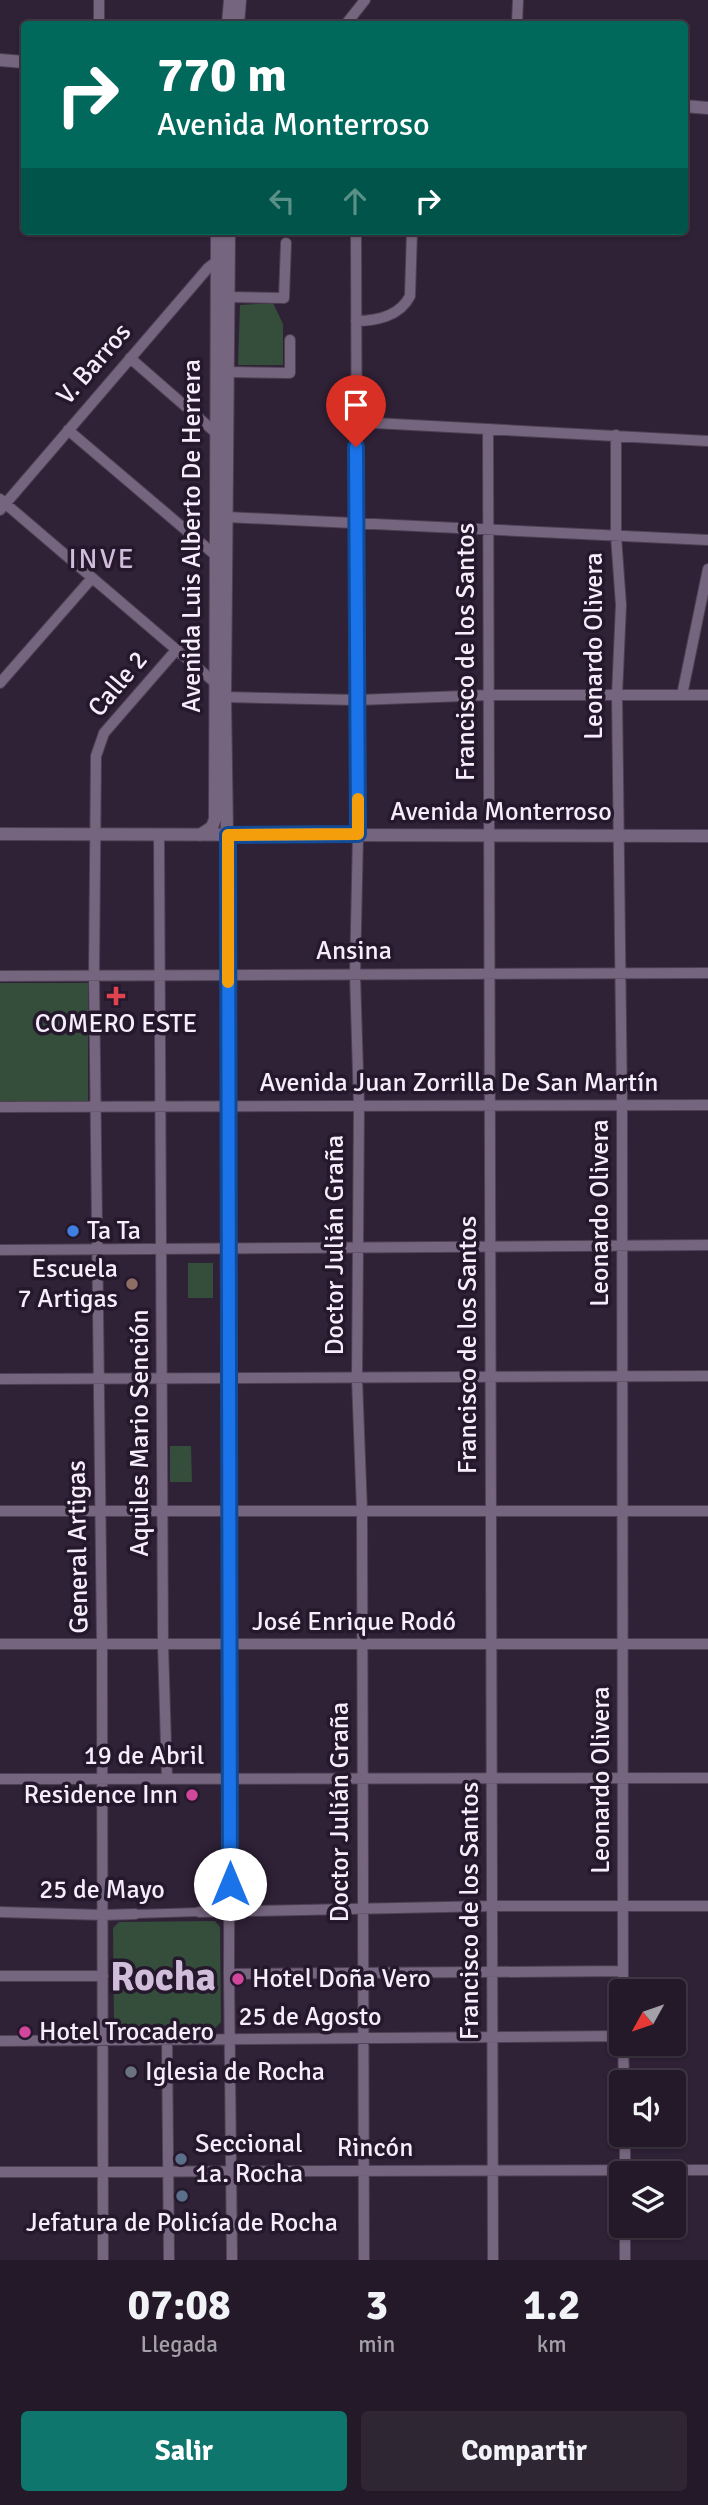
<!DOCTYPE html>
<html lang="es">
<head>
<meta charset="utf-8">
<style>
  body { margin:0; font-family:Signika,sans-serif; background:#2f2634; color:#f1f3f6; height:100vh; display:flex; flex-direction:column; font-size:26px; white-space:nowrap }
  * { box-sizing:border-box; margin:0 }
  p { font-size:23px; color:#a3a0a8 }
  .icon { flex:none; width:38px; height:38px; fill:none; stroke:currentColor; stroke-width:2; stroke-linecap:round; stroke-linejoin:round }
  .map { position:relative; height:2260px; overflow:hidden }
  .panel { display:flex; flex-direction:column; background:#231928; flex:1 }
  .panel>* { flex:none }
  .banner { position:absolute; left:21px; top:21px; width:667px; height:214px; border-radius:7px; box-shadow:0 2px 5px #0004,0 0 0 2px #403845; background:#00695c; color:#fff; overflow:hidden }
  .needle { width:46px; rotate:230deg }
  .fabs { position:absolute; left:609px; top:1979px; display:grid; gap:14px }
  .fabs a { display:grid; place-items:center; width:77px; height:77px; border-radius:7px; background:#231928; box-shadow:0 2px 5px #0004,0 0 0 2px #403845; font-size:35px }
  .pin { position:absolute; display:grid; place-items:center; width:60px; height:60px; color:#fff; margin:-72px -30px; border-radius:50% 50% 50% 0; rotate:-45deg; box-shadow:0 0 7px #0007 }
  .pin .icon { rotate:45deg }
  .me { position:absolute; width:77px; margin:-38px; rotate:0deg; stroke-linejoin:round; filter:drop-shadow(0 0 5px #0008) }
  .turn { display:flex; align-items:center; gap:24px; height:147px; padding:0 21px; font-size:32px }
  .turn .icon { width:91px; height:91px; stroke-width:2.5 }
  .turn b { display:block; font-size:49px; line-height:60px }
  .lanes { display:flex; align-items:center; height:66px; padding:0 21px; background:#0003; justify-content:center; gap:35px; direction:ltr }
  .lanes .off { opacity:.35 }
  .eta { display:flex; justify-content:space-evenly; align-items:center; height:119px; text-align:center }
  .eta b { font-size:42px; font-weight:800; line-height:49px }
  .primary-button { display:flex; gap:14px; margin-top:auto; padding:14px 21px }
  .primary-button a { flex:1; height:80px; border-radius:7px; background:#0f766e; color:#fff; font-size:28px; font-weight:800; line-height:80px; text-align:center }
  .primary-button a+a { background:#2f2634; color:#f1f3f6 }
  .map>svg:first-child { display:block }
  .green { fill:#344e3b }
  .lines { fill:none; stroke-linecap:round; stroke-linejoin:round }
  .pedestrian-casing { stroke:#4d4052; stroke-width:10 }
  .minor-casing { stroke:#4d4052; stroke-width:12 }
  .tertiary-casing { stroke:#4d4052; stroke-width:14 }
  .pedestrian { stroke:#76657e; stroke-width:8 }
  .minor { stroke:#76657e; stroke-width:10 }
  .tertiary { stroke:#76657e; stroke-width:12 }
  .route-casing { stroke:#114b97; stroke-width:18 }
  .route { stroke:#1a73e8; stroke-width:12 }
  .slow { stroke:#f59e0b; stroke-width:12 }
  .health-dot { fill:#e0444e; stroke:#25172c; stroke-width:2.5 }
  .shop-dot { fill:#3f7fe0; stroke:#25172c; stroke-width:2.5 }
  .education-dot { fill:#8d6e63; stroke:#25172c; stroke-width:2.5 }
  .hotel-dot { fill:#d1479c; stroke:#25172c; stroke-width:2.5 }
  .worship-dot { fill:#6b7280; stroke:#25172c; stroke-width:2.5 }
  .service-dot { fill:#5c6f8a; stroke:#25172c; stroke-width:2.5 }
  .labels { text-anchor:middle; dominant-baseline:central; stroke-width:7; stroke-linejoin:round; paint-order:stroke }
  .street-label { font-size:26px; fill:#f6edfb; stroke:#25172c }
  .poi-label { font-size:26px; fill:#f6edfb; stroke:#25172c; text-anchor:start }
  .neighbourhood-label { font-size:28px; letter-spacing:2px; fill:#d0bdd9; stroke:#25172c }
  .town-label { font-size:40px; font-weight:bold; fill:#d0bdd9; stroke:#25172c }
</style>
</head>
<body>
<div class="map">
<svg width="708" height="2260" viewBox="0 0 708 2260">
  <rect width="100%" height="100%" fill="#2f2136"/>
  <path class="green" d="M273 303 283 324V365H238L240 305Z
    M0 983H88V1101L0 1103Z
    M188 1263H213V1298H188Z
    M170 1446H191L192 1482H170Z
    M215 1921 220 1927 221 2022 215 2028 116 2027 114 2024 113 1928 119 1922Z"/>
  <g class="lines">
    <defs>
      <path id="pedestrian" d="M135 1914 199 1912"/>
      <path id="minor" d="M99 24V0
        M346 24 365 0
        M517 24 518 0
        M356 231 358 834 355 974 359 1106 357 1379 362 1511 364 2260
        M229 297 284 298 286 243
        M356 321C376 321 400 316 410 296L412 231
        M130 358 216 433 220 434
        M228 372 290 373V340
        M356 422 708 441
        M488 429 493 2260
        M68 430 214 554
        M616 435V536L621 605 617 695 622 1106 623 1992
        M0 499 213 681 225 697 358 700 489 695H708
        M0 510 208 268 217 261H223
        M227 517 708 540
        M0 683 92 578
        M682 695 708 569
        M159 835 163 1644 167 1779
        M227 835 230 1512 229 1974 232 2260
        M0 976 708 973
        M0 1107 708 1105
        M0 1250 708 1245
        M0 1379 708 1376
        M0 1511H708
        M0 1644H708
        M0 1779 708 1778
        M0 1912 103 1915 135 1914
        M199 1912 493 1906H708
        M229 1974 623 1971
        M0 1976H103
        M167 2040 169 2260
        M0 2041 621 2036
        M623 2044 624 2082
        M625 2135V2174
        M0 2172 708 2170
        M103 2260 102 1644 94 975 96 756 104 733 177 649
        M625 2260V2226"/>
      <path id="tertiary" d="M228 24 230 0
        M238 24 240 0
        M0 60 24 62
        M684 106 708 108
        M0 834 708 836
        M200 835 212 827 215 819 217 231
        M227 835 225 697 229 231"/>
    </defs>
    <use href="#pedestrian" class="pedestrian-casing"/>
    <use href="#minor" class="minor-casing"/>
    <use href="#tertiary" class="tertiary-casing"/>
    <use href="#pedestrian" class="pedestrian"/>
    <use href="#minor" class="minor"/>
    <use href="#tertiary" class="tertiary"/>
  </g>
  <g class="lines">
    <defs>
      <path id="route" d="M230 1884 228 835 358 834 356 447"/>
    </defs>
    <use href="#route" class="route-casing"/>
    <use href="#route" class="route"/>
    <path class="slow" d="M228 982V835L358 834V799"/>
  </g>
  <path class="health-dot" d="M112.5 985.5h7v7h7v7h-7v7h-7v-7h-7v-7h7z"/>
  <circle class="shop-dot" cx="73" cy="1231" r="7"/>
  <circle class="education-dot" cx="132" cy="1284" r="7"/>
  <g class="hotel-dot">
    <circle cx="192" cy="1795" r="7"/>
    <circle cx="238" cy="1979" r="7"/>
    <circle cx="25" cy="2032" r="7"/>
  </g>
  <circle class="worship-dot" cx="131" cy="2072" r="7"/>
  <g class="service-dot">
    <circle cx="181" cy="2159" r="7"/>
    <circle cx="182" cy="2196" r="7"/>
  </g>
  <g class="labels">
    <g class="street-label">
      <text transform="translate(94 364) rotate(-49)">V. Barros</text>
      <text transform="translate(192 536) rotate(-90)">Avenida Luis Alberto De Herrera</text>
      <text transform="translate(594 646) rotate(-90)">Leonardo Olivera</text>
      <text transform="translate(466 652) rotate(-90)">Francisco de los Santos</text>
      <text transform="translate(118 684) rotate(-50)">Calle 2</text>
      <text x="501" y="812">Avenida Monterroso</text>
      <text x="354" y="951">Ansina</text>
      <text x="459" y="1083">Avenida Juan Zorrilla De San Martín</text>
      <text transform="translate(600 1213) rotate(-90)">Leonardo Olivera</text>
      <text transform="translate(335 1245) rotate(-90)">Doctor Julián Graña</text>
      <text transform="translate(468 1345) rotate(-90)">Francisco de los Santos</text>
      <text transform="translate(140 1433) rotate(-90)">Aquiles Mario Sención</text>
      <text transform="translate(78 1547) rotate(-91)">General Artigas</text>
      <text x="354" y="1622">José Enrique Rodó</text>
      <text x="144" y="1756">19 de Abril</text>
      <text transform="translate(601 1780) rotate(-90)">Leonardo Olivera</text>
      <text transform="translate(340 1812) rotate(-90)">Doctor Julián Graña</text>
      <text x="102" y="1890">25 de Mayo</text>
      <text transform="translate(470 1911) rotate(-90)">Francisco de los Santos</text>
      <text x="310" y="2017">25 de Agosto</text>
      <text x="375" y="2148">Rincón</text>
    </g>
    <g class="poi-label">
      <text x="116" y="1024" text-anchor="middle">COMERO ESTE</text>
      <text x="87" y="1231">Ta Ta</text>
      <text x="118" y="1269" text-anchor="end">Escuela<tspan x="118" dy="30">7 Artigas</tspan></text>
      <text x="178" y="1795" text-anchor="end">Residence Inn</text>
      <text x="252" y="1979">Hotel Doña Vero</text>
      <text x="39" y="2032">Hotel Trocadero</text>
      <text x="145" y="2072">Iglesia de Rocha</text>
      <text x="195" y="2144">Seccional<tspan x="195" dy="30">1a. Rocha</tspan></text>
      <text x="182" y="2223" text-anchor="middle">Jefatura de Policía de Rocha</text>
    </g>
    <g class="neighbourhood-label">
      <text x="102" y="559">INVE</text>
    </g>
    <g class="town-label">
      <text x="163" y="1977">Rocha</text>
    </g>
  </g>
</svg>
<div class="fabs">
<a><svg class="needle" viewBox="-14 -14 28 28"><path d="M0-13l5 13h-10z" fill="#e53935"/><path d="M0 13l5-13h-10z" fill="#a3a0a8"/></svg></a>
<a><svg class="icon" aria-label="sound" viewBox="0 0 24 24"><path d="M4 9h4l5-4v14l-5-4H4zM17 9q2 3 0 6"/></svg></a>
<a><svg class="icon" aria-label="layers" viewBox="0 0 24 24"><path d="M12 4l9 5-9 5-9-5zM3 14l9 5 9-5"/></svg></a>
</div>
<div class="pin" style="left:356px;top:447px;background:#d93025"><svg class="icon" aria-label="arrive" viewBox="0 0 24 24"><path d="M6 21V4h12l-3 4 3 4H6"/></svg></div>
<svg class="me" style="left:230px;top:1884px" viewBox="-20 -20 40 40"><circle r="19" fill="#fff"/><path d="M0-13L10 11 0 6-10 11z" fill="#1a73e8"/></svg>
<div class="banner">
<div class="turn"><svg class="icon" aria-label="right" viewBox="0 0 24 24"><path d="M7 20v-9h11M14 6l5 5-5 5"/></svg><div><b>770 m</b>Avenida Monterroso</div></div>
<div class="lanes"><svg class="icon off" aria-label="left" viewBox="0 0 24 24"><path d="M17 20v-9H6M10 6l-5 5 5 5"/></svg><svg class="icon off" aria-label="ahead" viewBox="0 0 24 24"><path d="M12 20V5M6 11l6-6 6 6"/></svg><svg class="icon" aria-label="right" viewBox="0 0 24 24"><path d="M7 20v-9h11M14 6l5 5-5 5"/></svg></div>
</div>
</div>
<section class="panel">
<div class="eta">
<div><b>07:08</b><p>Llegada</p></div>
<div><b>3</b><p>min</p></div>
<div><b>1.2</b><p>km</p></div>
</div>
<div class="primary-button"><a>Salir</a><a>Compartir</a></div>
</section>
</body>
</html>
